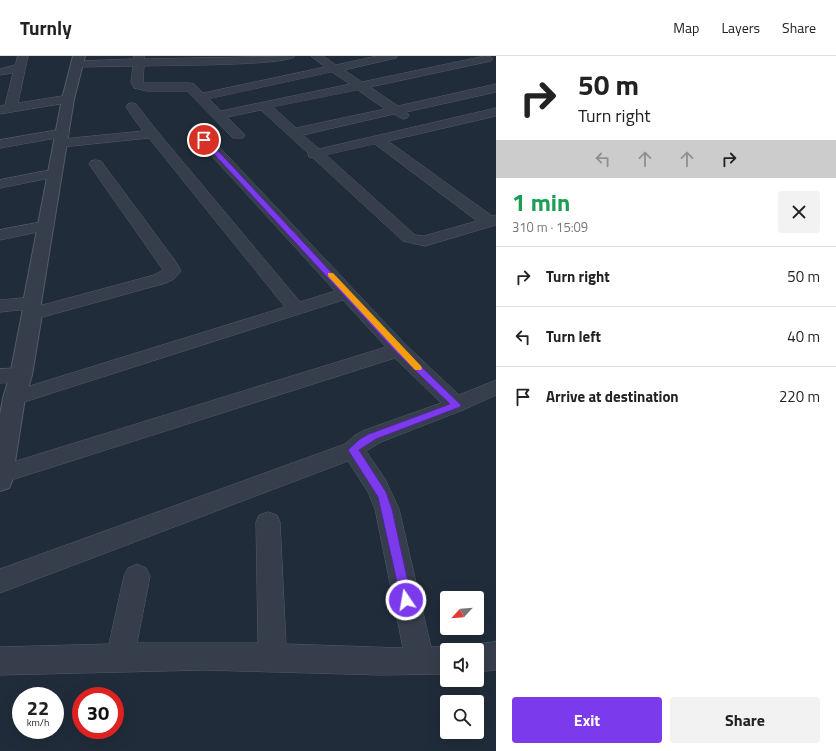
<!DOCTYPE html>
<html lang="en">
<head>
<meta charset="utf-8">
<style>
  body { margin:0; font-family:"Titillium Web",sans-serif; background:#f2f2f2; color:#222; height:100vh; display:flex; flex-direction:column; font-size:15px; white-space:nowrap }
  * { box-sizing:border-box; margin:0 }
  p { font-size:13px; color:#767676 }
  .icon { flex:none; width:22px; height:22px; fill:none; stroke:currentColor; stroke-width:2; stroke-linecap:round; stroke-linejoin:round }
  .map { position:relative; flex:1; overflow:hidden }
  .sheet { display:flex; flex-direction:column; background:#fff; width:340px }
  .sheet>* { flex:none }
  .banner { background:#fff; color:#222; overflow:hidden }
  .needle { width:26px; rotate:244deg }
  .tools { position:absolute; left:440px; top:535px; display:grid; gap:8px }
  .tools a { display:grid; place-items:center; width:44px; height:44px; border-radius:4px; background:#fff; box-shadow:0 4px 16px #0002; font-size:20px }
  .speed { position:absolute; left:12px; top:631px; display:flex; gap:8px; font-size:20px; font-weight:700; text-align:center }
  .speed>* { display:grid; place-content:center; width:52px; height:52px; border-radius:50%; background:#fff; box-shadow:0 4px 16px #0002; line-height:1 }
  .speed small { font-size:10px; font-weight:400 }
  .speed .limit { border:6px solid #d22; background:#fff; color:#111 }
  .pin { position:absolute; display:grid; place-items:center; width:34px; height:34px; color:#fff; margin:-17px; border:2px solid #fff; border-radius:50%; box-shadow:0 1px 4px #0007 }
  .me { position:absolute; width:44px; margin:-22px; rotate:348deg; stroke-linejoin:round; filter:drop-shadow(0 0 3px #0008) }
  .turn { display:flex; align-items:center; gap:14px; height:84px; padding:0 16px; font-size:18px }
  .turn .icon { width:52px; height:52px; stroke-width:2.5 }
  .turn b { display:block; font-size:28px; line-height:34px }
  .lanes { display:flex; align-items:center; height:38px; padding:0 16px; background:#0003; justify-content:center; gap:20px; direction:ltr }
  .lanes .off { opacity:.35 }
  .round { display:grid; place-items:center; flex:none; width:42px; height:42px; border-radius:4px; background:#f2f2f2 }
  .headline { display:flex; align-items:center; justify-content:space-between; height:68px; padding:0 16px }
  h1 { font-size:24px; font-weight:700; line-height:30px; color:#1e9e55 }
  .action { display:flex; gap:8px; margin-top:auto; padding:8px 16px }
  .action a { flex:1; height:46px; border-radius:4px; background:#7c3aed; color:#fff; font-size:16px; font-weight:700; line-height:46px; text-align:center }
  .action a+a { background:#f2f2f2; color:#222 }
  ul { padding:0; list-style:none }
  li { display:flex; align-items:center; gap:12px; height:60px; padding:0 16px; border-top:1px solid #e0e0e0 }
  li div { flex:1 }
  li b { display:block; font-size:15px }
  li em { font-style:normal }
  header { display:flex; align-items:center; gap:24px; box-sizing:border-box; height:56px; padding:0 20px; background:#fff; border-bottom:1px solid #e0e0e0 }
  header strong { font-size:19px }
  nav { display:flex; gap:22px; margin-inline-start:auto; font-size:14px }
  main { display:flex; flex:1; min-height:0 }
  .map>svg:first-child { display:block }
  .lines { fill:none; stroke-linecap:round; stroke-linejoin:round }
  .minor-casing { stroke:#535c68; stroke-width:1 }
  .tertiary-casing { stroke:#535c68; stroke-width:2 }
  .minor { fill:#353e4a; fill-rule:evenodd }
  .tertiary { fill:#353e4a; fill-rule:evenodd }
  .route { fill:#7c3aed; stroke:#51269a }
  .slow { fill:#f59e0b }
</style>
</head>
<body>
<header>
<strong>Turnly</strong>
<nav><a>Map</a><a>Layers</a><a>Share</a></nav>
</header>
<main>
<div class="map">
<svg width="496" height="695" viewBox="0 0 496 695">
  <rect width="100%" height="100%" fill="#212c3a"/>
  <g class="lines">
    <defs>
      <path id="minor" d="M18 0H28L18 47 68 39 72 40 74 43 72 46 0 58V50L5 49 13 17 0 19V13L15 9Z
        M134 0H144V3L295 0C288 10 164 9 144 10L143 27H190L194 28 203 37 325 11 311 0H323L336 9 377 0H397L396 2 344 14 362 26 485 0 491 1 493 3 491 5 370 31 398 50 496 28V36L406 56 409 59 407 62 403 63 394 58 303 79 319 93 496 52V60L388 85 492 160 496 159V169L425 190 403 185 313 102 309 101 308 97 261 54 227 61 245 79 243 82H233L187 35H147L134 32 131 27 133 10 78 11 72 8 78 5 133 3ZM332 16 350 28 221 55 209 43ZM358 34 385 53 296 72 273 51ZM375 88 477 165 424 180 415 179 326 99Z
        M132 47 136 48 157 75 300 246 335 235 200 87 198 84 200 81H210L406 289 459 339 496 324V339L463 354 381 386 366 395 385 423 399 453 431 591 447 590 456 594H447V618L381 619 204 614 0 619V591L109 588 124 520 128 512 137 508 146 512 150 520 137 587H258L256 466 259 459 268 456 277 459 280 466 286 588 403 592 375 453 368 436 348 405 0 537V513L345 388 355 379 365 374 441 347 395 302 2 427 0 426V410L386 291 343 244 21 347 14 349 7 347 4 342 7 337 285 251 149 82 62 91 57 90 55 87 57 84 62 83 143 75 126 51 128 48Z
        M63 73 68 74 70 77 68 80 0 92V84Z
        M96 104 101 105 176 206 181 215 174 223 166 227 32 264 25 262 23 258 25 254 29 253 0 256V244L32 241 38 243 41 247 39 250 154 219 163 214 89 108 91 105Z
        M55 113 60 114 62 117 60 120 0 132V124Z
        M46 165 52 167 54 170 52 173 0 184V174Z
        M21 312 28 314 31 319 28 324 21 326 0 327V313Z
        M496 586V614L477 616V594H466L467 592 477 588Z"/>
      <path id="tertiary" d="M73 0H85L74 43 41 247 42 258 32 319 25 342 12 425 9 432 0 435V359L3 342 10 319 22 258 23 247 62 43Z"/>
    </defs>
    <use href="#minor" class="minor-casing"/>
    <use href="#tertiary" class="tertiary-casing"/>
    <use href="#minor" class="minor"/>
    <use href="#tertiary" class="tertiary"/>
  </g>
  <path class="route" d="M202 83H207L402 292 461 349 460 351 376 383 359 394 386 436 392 453 412 544 411 547 406 549 402 547 401 544 378 441 348 394 360 383 369 378 450 348 396 296 202 85Z"/>
  <path class="slow" d="M328 217H333L421 310 422 312 421 314H415L328 220Z"/>
</svg>
<div class="tools">
<a><svg class="needle" viewBox="-14 -14 28 28"><path d="M0-13l5 13h-10z" fill="#e53935"/><path d="M0 13l5-13h-10z" fill="#767676"/></svg></a>
<a><svg class="icon" aria-label="sound" viewBox="0 0 24 24"><path d="M4 9h4l5-4v14l-5-4H4zM17 9q2 3 0 6"/></svg></a>
<a><svg class="icon" aria-label="search" viewBox="0 0 24 24"><circle cx="10" cy="10" r="6"/><path d="M15 15l6 6"/></svg></a>
</div>
<div class="speed"><div>22<small>km/h</small></div><div class="limit">30</div></div>
<div class="pin" style="left:204px;top:84px;background:#d93025"><svg class="icon" aria-label="arrive" viewBox="0 0 24 24"><path d="M6 21V4h12l-3 4 3 4H6"/></svg></div>
<svg class="me" style="left:406px;top:544px" viewBox="-20 -20 40 40"><circle r="17" fill="#7c3aed" stroke="#fff" stroke-width="3"/><path d="M0-11L8 9 0 5-8 9z" fill="#fff"/></svg>
</div>
<section class="sheet">
<div class="banner">
<div class="turn"><svg class="icon" aria-label="right" viewBox="0 0 24 24"><path d="M7 20v-9h11M14 6l5 5-5 5"/></svg><div><b>50 m</b>Turn right</div></div>
<div class="lanes"><svg class="icon off" aria-label="left" viewBox="0 0 24 24"><path d="M17 20v-9H6M10 6l-5 5 5 5"/></svg><svg class="icon off" aria-label="ahead" viewBox="0 0 24 24"><path d="M12 20V5M6 11l6-6 6 6"/></svg><svg class="icon off" aria-label="ahead" viewBox="0 0 24 24"><path d="M12 20V5M6 11l6-6 6 6"/></svg><svg class="icon" aria-label="right" viewBox="0 0 24 24"><path d="M7 20v-9h11M14 6l5 5-5 5"/></svg></div>
</div>
<div class="headline"><div><h1>1 min</h1><p>310 m · 15:09</p></div><a class="round"><svg class="icon" aria-label="close" viewBox="0 0 24 24"><path d="M6 6l12 12M18 6L6 18"/></svg></a></div>
<ul>
<li><svg class="icon" aria-label="right" viewBox="0 0 24 24"><path d="M7 20v-9h11M14 6l5 5-5 5"/></svg><div><b>Turn right</b></div><em>50 m</em></li>
<li><svg class="icon" aria-label="left" viewBox="0 0 24 24"><path d="M17 20v-9H6M10 6l-5 5 5 5"/></svg><div><b>Turn left</b></div><em>40 m</em></li>
<li><svg class="icon" aria-label="arrive" viewBox="0 0 24 24"><path d="M6 21V4h12l-3 4 3 4H6"/></svg><div><b>Arrive at destination</b></div><em>220 m</em></li>
</ul>
<div class="action"><a>Exit</a><a>Share</a></div>
</section>
</main>
</body>
</html>
